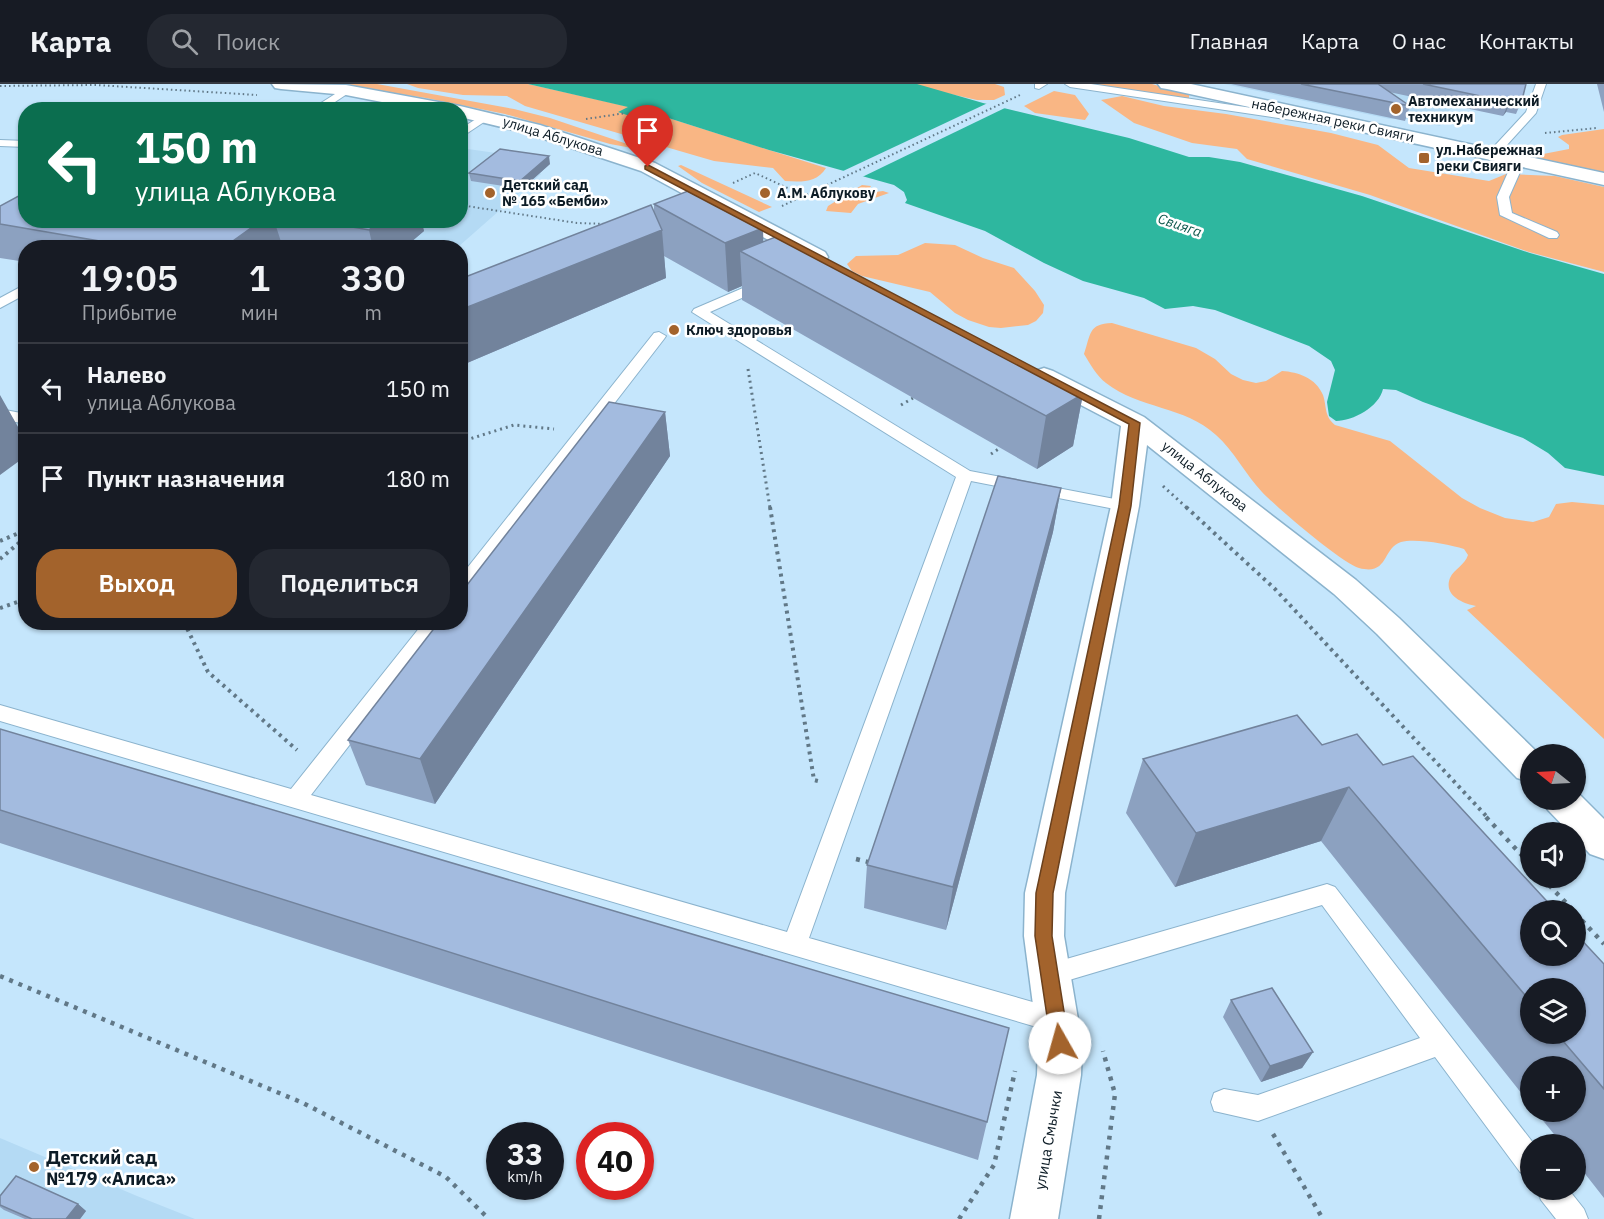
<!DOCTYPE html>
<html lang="ru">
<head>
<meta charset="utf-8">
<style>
  body { margin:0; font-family:"IBM Plex Sans",sans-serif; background:#242831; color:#f1f3f6; height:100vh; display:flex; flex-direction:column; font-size:22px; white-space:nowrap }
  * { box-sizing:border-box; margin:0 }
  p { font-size:20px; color:#9ea1a6 }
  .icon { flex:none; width:33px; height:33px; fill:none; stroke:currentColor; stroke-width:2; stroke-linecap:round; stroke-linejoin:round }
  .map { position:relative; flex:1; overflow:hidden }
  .drawer { position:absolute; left:18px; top:156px; width:450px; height:390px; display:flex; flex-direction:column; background:#171b24; border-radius:24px; box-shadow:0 2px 4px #0004 }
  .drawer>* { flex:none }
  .top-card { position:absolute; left:18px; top:18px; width:450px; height:126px; border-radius:24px; box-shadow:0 2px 4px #0004; background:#0b6e4f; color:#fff; overflow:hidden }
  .needle { width:39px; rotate:288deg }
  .tools { position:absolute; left:1520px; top:660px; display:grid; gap:12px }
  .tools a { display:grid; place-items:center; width:66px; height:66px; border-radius:50%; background:#171b24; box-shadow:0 2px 4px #0004; font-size:30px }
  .speed { position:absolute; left:486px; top:1038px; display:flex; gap:12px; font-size:30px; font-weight:700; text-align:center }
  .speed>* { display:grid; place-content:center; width:78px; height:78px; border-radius:50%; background:#171b24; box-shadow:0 2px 4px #0004; line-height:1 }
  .speed small { font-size:15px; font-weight:400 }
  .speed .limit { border:9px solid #d22; background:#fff; color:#111 }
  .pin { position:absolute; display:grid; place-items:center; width:51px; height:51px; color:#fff; margin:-62px -26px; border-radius:50% 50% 50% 0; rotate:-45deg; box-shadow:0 0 6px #0007 }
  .pin .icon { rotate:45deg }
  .me { position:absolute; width:66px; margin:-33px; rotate:353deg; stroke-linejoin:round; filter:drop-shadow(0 0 4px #0008) }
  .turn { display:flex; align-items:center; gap:21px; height:126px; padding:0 18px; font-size:27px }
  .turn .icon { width:78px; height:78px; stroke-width:2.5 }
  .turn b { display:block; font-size:42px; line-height:51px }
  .eta { display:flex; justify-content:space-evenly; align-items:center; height:102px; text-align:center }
  .eta b { font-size:36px; font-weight:600; line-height:42px }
  .button { display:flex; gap:12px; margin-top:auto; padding:12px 18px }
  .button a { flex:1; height:69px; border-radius:24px; background:#a3632c; color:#fff; font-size:24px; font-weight:600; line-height:69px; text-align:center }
  .button a+a { background:#242831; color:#f1f3f6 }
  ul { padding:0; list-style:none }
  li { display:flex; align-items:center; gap:18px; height:90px; padding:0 18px; border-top:2px solid #363941 }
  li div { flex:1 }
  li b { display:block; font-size:22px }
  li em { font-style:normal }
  header { display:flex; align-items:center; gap:36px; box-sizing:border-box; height:84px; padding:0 30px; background:#171b24; border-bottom:2px solid #363941 }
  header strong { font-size:28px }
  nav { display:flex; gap:33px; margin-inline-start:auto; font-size:21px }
  .search { width:420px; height:54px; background:#242831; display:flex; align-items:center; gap:15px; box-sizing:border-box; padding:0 21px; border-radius:24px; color:#9ea1a6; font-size:22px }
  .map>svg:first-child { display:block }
  .built { fill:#b4daf4 }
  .green { fill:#f9b684 }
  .water { fill:#2eb79f }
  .pier { fill:#c5e6fc }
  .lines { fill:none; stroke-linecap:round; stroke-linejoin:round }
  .service-casing { stroke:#8bb3cd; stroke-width:2 }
  .minor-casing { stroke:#8bb3cd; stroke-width:3 }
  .tertiary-casing { stroke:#8bb3cd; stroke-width:3 }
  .path-far3 { stroke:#617887; stroke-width:2; stroke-dasharray:1.5 3; stroke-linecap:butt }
  .path-far2 { stroke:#617887; stroke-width:3; stroke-dasharray:2 4; stroke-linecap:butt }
  .path-far1 { stroke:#617887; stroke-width:4; stroke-dasharray:3 4.5; stroke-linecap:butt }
  .path { stroke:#617887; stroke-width:4.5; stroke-dasharray:4 6; stroke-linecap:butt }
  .service { fill:#fff; fill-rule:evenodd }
  .minor { fill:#fff; fill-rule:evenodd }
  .tertiary { fill:#fff; fill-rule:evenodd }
  .wall { fill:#8ca1c0; fill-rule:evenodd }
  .shaded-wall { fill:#72839c }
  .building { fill:#a3bbdf; stroke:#72839c; stroke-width:1.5 }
  .route { fill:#a3632c; stroke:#6a401d; stroke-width:1.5 }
  .poi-dot { fill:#a3632c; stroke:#fff; stroke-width:2 }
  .labels { text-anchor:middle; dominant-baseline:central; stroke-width:5; stroke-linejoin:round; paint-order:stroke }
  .far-poi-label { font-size:14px; font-weight:bold; fill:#0d1c26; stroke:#fff; text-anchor:start }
  .far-street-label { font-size:14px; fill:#0d1c26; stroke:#fff }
  .far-water-label { font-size:14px; font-style:italic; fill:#0e584c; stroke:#fff }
  .street-label { font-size:15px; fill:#0d1c26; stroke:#fff }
  .near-poi-label { font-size:18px; font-weight:bold; fill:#0d1c26; stroke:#fff; text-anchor:start }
</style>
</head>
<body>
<header>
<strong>Карта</strong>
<div class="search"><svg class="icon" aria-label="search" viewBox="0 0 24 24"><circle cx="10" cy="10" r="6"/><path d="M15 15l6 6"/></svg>Поиск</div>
<nav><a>Главная</a><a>Карта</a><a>О нас</a><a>Контакты</a></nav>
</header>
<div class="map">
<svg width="1604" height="1135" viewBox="0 0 1604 1135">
  <rect width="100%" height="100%" fill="#c5e6fc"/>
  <path class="built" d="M1224 0H1420L1457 14 1440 42 1402 34 1390 35Z
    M461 64 518 72 541 90 458 163H247L175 136H460Z
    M0 1054 137 1112 195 1135H0Z"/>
  <path class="green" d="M334 0H377L514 25 550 34 648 67 610 60 505 30 426 14Z
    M407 0H528L630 23 619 28 647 34 659 31 826 84C817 99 801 98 785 97L773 84 714 77 525 22 507 12 463 11 418 4Z
    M906 0H995L1004 3 1005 11 994 16H977Z
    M1077 0H1152L1189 11V14H1172Z
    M1054 7 1075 11 1089 30 1085 36 1035 29 1024 22Z
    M1122 12 1164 22 1226 30 1331 49 1378 61 1409 84 1489 97 1506 90 1555 92 1604 103V188L1529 168 1370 111 1247 75 1237 65 1192 59 1134 39 1101 16Z
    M1604 45V96L1543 79 1536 74 1538 71 1569 65V61L1558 53 1562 51Z
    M681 81 772 123 759 128 702 99 678 82Z
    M862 101 871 102 867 109 883 107 889 109 858 120 851 129 826 127 828 122Z
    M925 159 955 161 983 174 1014 184 1035 207 1044 221 1043 229 1036 237 1028 241 1001 244 989 243 968 236 955 229 930 208 862 192 852 187 847 180 856 172 898 171Z
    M1112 239 1196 264 1215 275 1231 290 1243 296 1256 299 1266 297 1282 287C1298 288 1316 294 1323 311 1327 323 1324 332 1335 341L1390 357 1462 414 1480 424 1505 434 1533 438 1549 433 1556 420 1572 418 1604 421V655L1467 526 1476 522C1464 520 1443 512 1450 494 1454 485 1465 481 1468 471L1464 465C1449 460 1415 454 1401 458 1382 464 1389 492 1359 484 1342 479 1276 423 1262 408 1246 391 1234 367 1216 351 1185 322 1139 325 1106 299 1097 292 1090 280 1084 270 1091 250 1088 240 1112 239Z"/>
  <path class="water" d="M528 0H917L983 19 1129 54 1189 73H1209L1240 78 1362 112 1530 169 1604 190V392L1565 384 1548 369 1523 354 1423 318 1396 306 1383 305C1379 323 1353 337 1336 337L1329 332 1327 318 1335 286 1331 277 1309 262 1215 226 1193 222 1165 225 1144 214 1083 197 1044 179 985 147 905 119 907 116 904 108 894 101 769 66 659 31C644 35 633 34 618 28L628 23Z"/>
  <path class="pier" d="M990 18 1009 22 858 95 841 88Z"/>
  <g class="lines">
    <defs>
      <path id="service" d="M1035 0H1047L1039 5 1035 4Z
        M1065 0H1091L1352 39 1357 42 1352 45 1070 3Z
        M1536 0H1546L1536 29 1496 73H1488V69L1526 28Z
        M346 3 351 6 350 8 323 26H310Z
        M486 29 491 32 490 34 460 54V45Z
        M0 56 26 57V63L0 62Z
        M1519 74 1525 77 1509 113 1512 129 1557 148 1559 151 1557 154H1549L1500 131 1497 113 1513 77Z
        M764 195 771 199 769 202 710 228 970 387 1125 417 1131 418 1134 422 1131 426 1125 427 971 397 809 854 1057 925 1066 929 1070 937 1066 945 1057 949 0 637V621L291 705 424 538H444L311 711 787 848 956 393 692 228 694 225Z
        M26 200V210L0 224V214Z
        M659 248 666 252 664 255 467 510 460 512V493L654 249Z
        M0 325 26 330V340L0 335Z
        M1327 800 1335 803 1534 1060H1530V1092L1520 1088 1435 973 1258 1037 1214 1027 1211 1018 1214 1009 1224 1005 1258 1011 1420 954 1322 821 1049 902 1040 899 1037 891 1040 883 1049 880Z
        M1537 1106H1569L1584 1125 1588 1135H1556L1541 1116Z"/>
      <path id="minor" d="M1158 0H1191L1604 89V101L1167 5 1161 4Z"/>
      <path id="tertiary" d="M272 0 346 1 460 22 540 41 655 79 825 168 828 173 825 178 817 180 809 178 641 87 526 49 460 33V26H423L346 11 281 5 275 4Z
        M1044 284 1053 287 1144 333 1356 496 1399 534 1539 670H1530V698L1517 694 1377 550 1334 510 1147 361 1139 422 1065 809 1064 852 1082 959 1081 991 1058 1135H1010L1037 991 1038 959 1024 852 1025 809 1111 422 1121 342 1035 297 1031 292 1035 287Z
        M1575 706 1604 735V775L1590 770 1575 754V748H1569L1548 726 1542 716H1575Z"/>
    </defs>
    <use href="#service" class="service-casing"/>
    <use href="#minor" class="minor-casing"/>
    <use href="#tertiary" class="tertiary-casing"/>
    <path class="path-far3" d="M0 2 96 1 257 11
      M586 35 626 29
      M1545 49 1597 44
      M637 52 638 31
      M460 89 464 93V100L460 107
      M733 99 755 89 805 112
      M460 121 577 139 607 140
      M782 122 1020 11"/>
    <path class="path-far2" d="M748 285 770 424
      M901 321 913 314
      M460 358 514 341 554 345
      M991 370 1000 364
      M1163 402 1187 424"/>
    <path class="path-far1" d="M770 423 814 696 822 698
      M1186 423 1275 505 1488 734
      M0 457 26 446
      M0 475 26 453
      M0 524 26 515
      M184 538 208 588 297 666"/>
    <path class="path" d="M1486 733 1530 780
      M856 775 872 779
      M1542 794 1573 826
      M1575 829 1604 860
      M0 892 303 1019 446 1093 489 1135
      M1273 1050 1323 1135
      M959 1135 994 1081 1015 987
      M1099 1135 1115 1010 1103 967"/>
    <use href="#service" class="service"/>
    <use href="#minor" class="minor"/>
    <use href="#tertiary" class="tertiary"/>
  </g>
  <path class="wall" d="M1231 0H1526L1522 16 1516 30 1506 28 1503 32 1389 8 1410 22 1405 37Z
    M1597 0H1604V28Z
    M550 80 522 105 471 97 469 89Z
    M654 120 763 158 1083 310 1073 362 1037 385 742 216V202L728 208 664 172 666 194 460 282V195L654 129Z
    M0 122 26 136H421L424 147 404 164H26V178L0 174Z
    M665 328 670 372 435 720 366 701 348 656Z
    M1061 404 1053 448 946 846 864 824 867 781Z
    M0 645 987 1038 978 1076 0 759Z
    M1322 661 1383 681 1604 880V1114L1575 1077V1060H1562L1536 1028H1575V982H1530V1020L1321 757 1175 803 1126 729 1143 675ZM1530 904 1575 950H1530Z
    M1231 916 1313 968 1302 984 1261 998 1223 933Z
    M0 1112 78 1120 86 1127 80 1135H25L4 1126 0 1123Z"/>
  <path class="shaded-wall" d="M1512 14 1506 28 1503 32 1509 18Z
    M549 72 550 80 522 105 520 97Z
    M262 136H274L283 164H223Z
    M381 136H421L424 147 404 164H373L369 146Z
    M763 144 764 180 740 167 742 202 728 208 725 159Z
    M662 146 666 194 460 282V226Z
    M1083 310 1073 362 1037 385 1046 332Z
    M0 311 26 357V372L0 391Z
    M665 328 670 372 435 720 420 675Z
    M1061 404 1053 448 946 846 953 803Z
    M1349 703 1321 757 1175 803 1196 749Z
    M1313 968 1302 984 1261 998 1270 982Z
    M78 1120 86 1127 80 1135H66Z"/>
  <path class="building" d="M1301 0H1378L1410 22Z
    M1423 0H1526L1522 16 1512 14 1509 18Z
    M500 65 549 72 520 97 469 89Z
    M688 107 763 144 725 159 654 120Z
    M26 108V136H262L223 164H110L112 162 102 160 105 158 0 140V122Z
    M651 121 662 146 460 226V195Z
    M313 136H381L369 146Z
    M778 152 1083 310 1046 332 740 167Z
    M609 318 665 328 420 675 348 656 439 538H460V510Z
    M998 392 1061 404 953 803 867 781Z
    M1297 631 1322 661 1357 650 1383 681 1413 672 1555 826H1530V872H1575V849L1604 880V1005L1557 950H1575V904H1530V917L1349 703 1196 749 1143 675Z
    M0 645 1009 944 987 1038 0 726Z
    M1272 904 1313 968 1270 982 1231 916Z
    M16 1092 78 1120 66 1135H32L0 1121V1112Z"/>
  <path class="route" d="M648 81 1140 339 1131 422 1053 809 1052 852 1069 959 1066 965 1060 968 1053 965 1051 959 1035 852 1036 809 1119 422 1129 340 645 85V82Z"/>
  <g class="poi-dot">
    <circle cx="1396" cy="25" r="6"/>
    <rect x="1418" y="68" width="12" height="12" rx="3"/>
    <circle cx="490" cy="109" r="6"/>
    <circle cx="765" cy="109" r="6"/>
    <circle cx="674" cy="246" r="6"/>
    <circle cx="34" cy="1083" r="6"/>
  </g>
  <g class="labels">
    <g class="far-poi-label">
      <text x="1408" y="17">Автомеханический<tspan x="1408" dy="16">техникум</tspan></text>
      <text x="1436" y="66">ул.Набережная<tspan x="1436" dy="16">реки Свияги</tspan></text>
      <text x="502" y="101">Детский сад<tspan x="502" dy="16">№ 165 «Бемби»</tspan></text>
      <text x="777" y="109">А.М. Аблукову</text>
      <text x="686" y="246">Ключ здоровья</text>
    </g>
    <g class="far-street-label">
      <text transform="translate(1333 36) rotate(12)">набережная реки Свияги</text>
      <text transform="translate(553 52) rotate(17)">улица Аблукова</text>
      <text transform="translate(1205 392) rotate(38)">улица Аблукова</text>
    </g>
    <g class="far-water-label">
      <text transform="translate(1180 141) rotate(19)">Свияга</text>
    </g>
    <g class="street-label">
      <text transform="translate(1048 1056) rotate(-80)">улица Смычки</text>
    </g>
    <g class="near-poi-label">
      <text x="46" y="1073">Детский сад<tspan x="46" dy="21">№179 «Алиса»</tspan></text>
    </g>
  </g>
</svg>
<div class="tools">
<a><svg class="needle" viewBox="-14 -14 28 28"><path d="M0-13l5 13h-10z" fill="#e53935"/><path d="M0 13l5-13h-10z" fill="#9ea1a6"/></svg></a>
<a><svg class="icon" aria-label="sound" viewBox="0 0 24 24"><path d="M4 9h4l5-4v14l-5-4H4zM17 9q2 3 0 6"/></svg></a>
<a><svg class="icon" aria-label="search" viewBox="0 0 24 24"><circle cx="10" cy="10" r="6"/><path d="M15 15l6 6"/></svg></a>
<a><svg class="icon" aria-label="layers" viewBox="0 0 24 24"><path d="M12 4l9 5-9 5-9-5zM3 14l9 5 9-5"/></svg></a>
<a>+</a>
<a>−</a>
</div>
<div class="speed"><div>33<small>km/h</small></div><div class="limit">40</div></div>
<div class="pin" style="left:648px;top:83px;background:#d93025"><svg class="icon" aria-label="arrive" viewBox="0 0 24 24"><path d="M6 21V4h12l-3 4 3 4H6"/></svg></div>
<svg class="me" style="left:1060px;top:959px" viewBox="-20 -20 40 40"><circle r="19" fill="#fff"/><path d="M0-13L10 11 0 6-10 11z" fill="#a3632c"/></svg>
<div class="top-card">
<div class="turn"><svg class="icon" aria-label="left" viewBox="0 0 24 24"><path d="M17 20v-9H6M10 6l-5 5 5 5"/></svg><div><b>150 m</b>улица Аблукова</div></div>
</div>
<section class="drawer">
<div class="eta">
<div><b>19:05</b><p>Прибытие</p></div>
<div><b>1</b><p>мин</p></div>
<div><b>330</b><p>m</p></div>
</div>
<ul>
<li><svg class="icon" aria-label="left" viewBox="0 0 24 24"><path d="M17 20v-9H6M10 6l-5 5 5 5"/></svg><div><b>Налево</b><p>улица Аблукова</p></div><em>150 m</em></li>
<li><svg class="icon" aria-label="arrive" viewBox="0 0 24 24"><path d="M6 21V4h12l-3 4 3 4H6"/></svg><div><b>Пункт назначения</b></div><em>180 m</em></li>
</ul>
<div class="button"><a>Выход</a><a>Поделиться</a></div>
</section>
</div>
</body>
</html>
